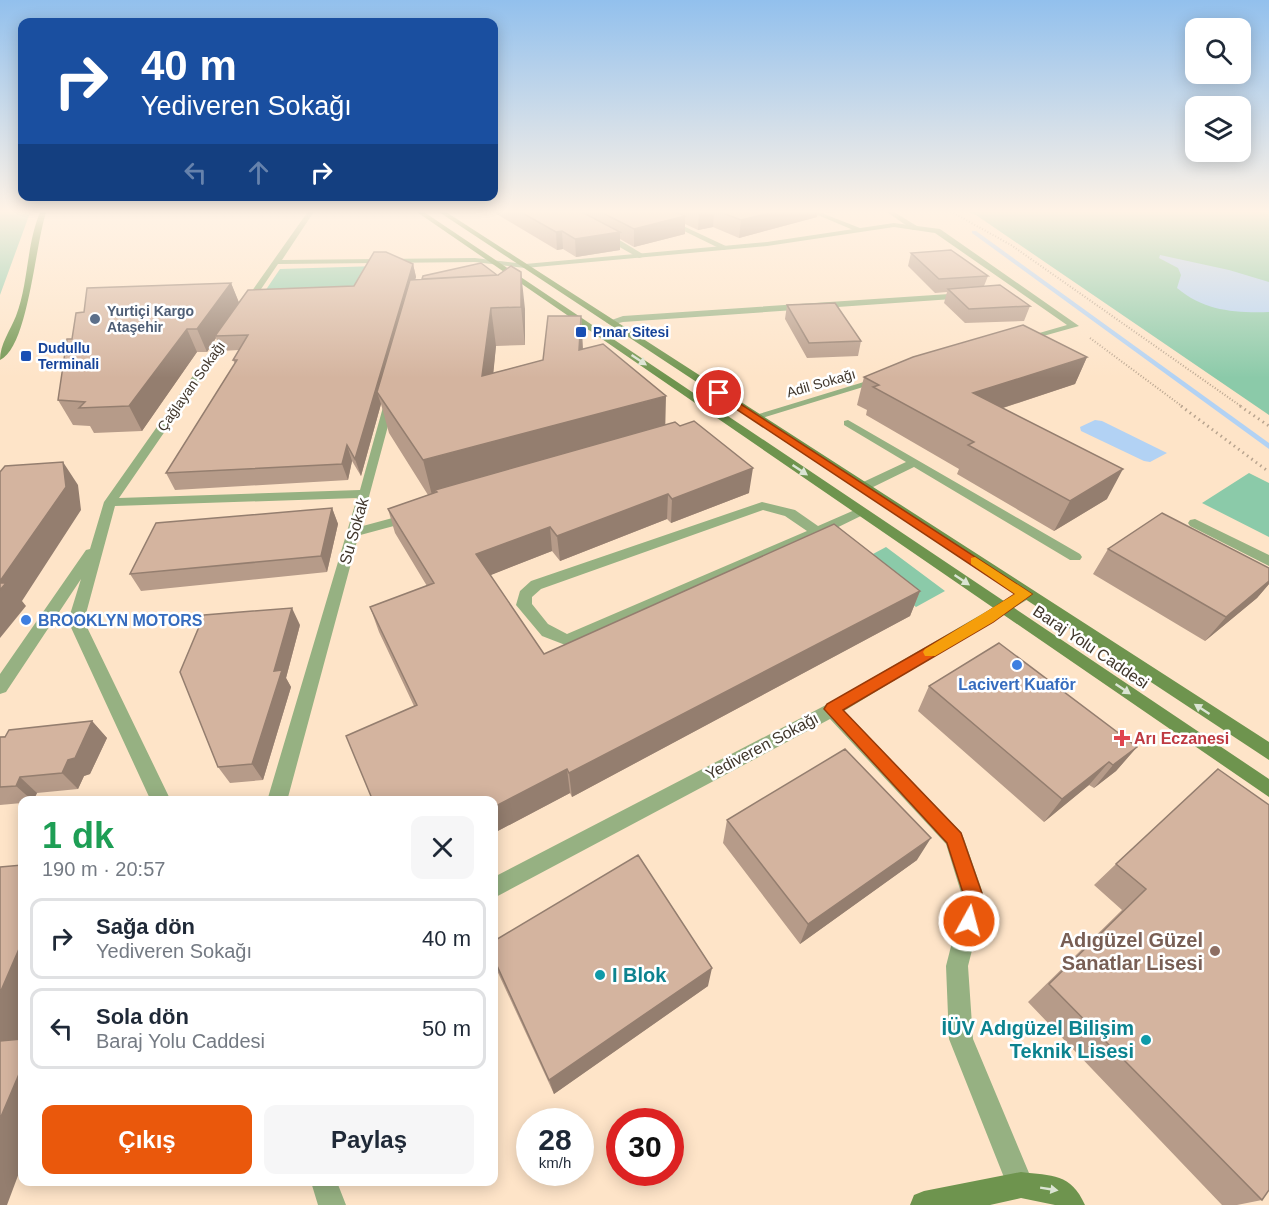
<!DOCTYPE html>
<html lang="tr">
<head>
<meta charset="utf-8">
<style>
  body { margin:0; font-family:Arial,sans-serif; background:#f6f6f7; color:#1f2937; height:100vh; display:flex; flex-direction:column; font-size:22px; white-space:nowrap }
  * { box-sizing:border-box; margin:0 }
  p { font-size:20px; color:#747a83 }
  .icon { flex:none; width:33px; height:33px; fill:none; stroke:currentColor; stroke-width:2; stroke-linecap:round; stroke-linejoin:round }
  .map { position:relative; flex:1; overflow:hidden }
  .details { position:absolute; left:18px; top:796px; width:480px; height:390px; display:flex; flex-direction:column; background:#fff; border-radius:12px; box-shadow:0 3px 15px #0003 }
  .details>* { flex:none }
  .hud { position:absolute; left:18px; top:18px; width:480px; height:183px; border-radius:12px; box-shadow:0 3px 15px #0003; background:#1a4fa0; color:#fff; overflow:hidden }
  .tools { position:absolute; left:1185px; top:18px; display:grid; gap:12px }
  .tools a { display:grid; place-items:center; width:66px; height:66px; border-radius:12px; background:#fff; box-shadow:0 3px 15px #0003; font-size:30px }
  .speed { position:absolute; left:516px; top:1108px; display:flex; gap:12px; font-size:30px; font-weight:700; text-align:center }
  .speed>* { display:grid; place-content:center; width:78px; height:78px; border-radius:50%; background:#fff; box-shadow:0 3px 15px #0003; line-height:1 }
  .speed small { font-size:15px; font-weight:400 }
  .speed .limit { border:9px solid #d22; background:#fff; color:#111 }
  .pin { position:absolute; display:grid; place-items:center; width:51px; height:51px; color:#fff; margin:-26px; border:3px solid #fff; border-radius:50%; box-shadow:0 2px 6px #0007 }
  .me { position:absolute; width:66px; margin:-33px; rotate:7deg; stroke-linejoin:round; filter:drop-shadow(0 0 4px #0008) }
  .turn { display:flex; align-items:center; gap:21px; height:126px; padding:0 24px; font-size:27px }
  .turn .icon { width:78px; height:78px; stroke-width:2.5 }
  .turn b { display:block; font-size:42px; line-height:51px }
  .lanes { display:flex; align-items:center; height:57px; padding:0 24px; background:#0003; justify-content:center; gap:30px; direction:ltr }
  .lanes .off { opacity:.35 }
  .round { display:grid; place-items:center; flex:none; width:63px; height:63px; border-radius:12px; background:#f6f6f7 }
  .overview { display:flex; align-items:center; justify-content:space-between; height:102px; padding:0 24px }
  h1 { font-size:36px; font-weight:800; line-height:45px; color:#1e9e55 }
  .primary-button { display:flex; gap:12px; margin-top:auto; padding:12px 24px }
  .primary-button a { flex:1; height:69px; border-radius:12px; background:#ea580c; color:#fff; font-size:24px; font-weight:800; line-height:69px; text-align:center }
  .primary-button a+a { background:#f6f6f7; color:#1f2937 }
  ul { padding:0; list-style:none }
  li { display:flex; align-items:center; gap:18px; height:81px; margin:0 12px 9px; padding:0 12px; border:3px solid #e0e1e3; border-radius:12px }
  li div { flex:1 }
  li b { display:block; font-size:22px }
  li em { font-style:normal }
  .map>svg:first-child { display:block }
  .green { fill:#8bcaa9 }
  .water { fill:#b2d2f4 }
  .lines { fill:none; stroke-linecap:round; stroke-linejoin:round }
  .stream { fill:#b2d2f4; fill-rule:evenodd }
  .path-far1 { stroke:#b8a48f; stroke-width:2; stroke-dasharray:1 2; stroke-linecap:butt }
  .path { stroke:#b8a48f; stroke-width:3; stroke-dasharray:1.5 4; stroke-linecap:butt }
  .lane { fill:#96b182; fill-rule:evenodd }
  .street { fill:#96b182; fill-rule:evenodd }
  .secondary { fill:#6e944e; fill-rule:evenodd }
  .wall { fill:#b69b89 }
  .shaded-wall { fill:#947e6f }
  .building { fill:#d4b49f; stroke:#947e6f; stroke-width:1.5 }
  .oneway { fill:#dbe4d3 }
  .route { fill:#ea580c; stroke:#983908; stroke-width:1.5 }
  .slow { fill:#f59e0b }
  .service-dot { fill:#5c6f8a; stroke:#fff; stroke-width:2 }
  .transit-dot { fill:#1a4fb4; stroke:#fff; stroke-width:2 }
  .shop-dot { fill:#3f7fe0; stroke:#fff; stroke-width:2 }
  .health-dot { fill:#e0444e; stroke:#fff; stroke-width:2 }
  .education-dot { fill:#8d6e63; stroke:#fff; stroke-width:2 }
  .culture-dot { fill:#0f9aa8; stroke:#fff; stroke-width:2 }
  .labels { text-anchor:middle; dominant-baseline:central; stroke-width:5; stroke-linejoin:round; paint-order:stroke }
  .far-service-label { font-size:14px; font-weight:bold; fill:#4e5e75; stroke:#fff; text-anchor:start }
  .far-transit-label { font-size:14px; font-weight:bold; fill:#164399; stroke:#fff; text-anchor:start }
  .far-street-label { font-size:14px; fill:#40362b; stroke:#fff }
  .street-label { font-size:16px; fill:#40362b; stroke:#fff }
  .shop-label { font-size:16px; font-weight:bold; fill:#366cbe; stroke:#fff; text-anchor:start }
  .health-label { font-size:16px; font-weight:bold; fill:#be3a42; stroke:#fff; text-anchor:start }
  .near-education-label { font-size:20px; font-weight:bold; fill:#785e54; stroke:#fff; text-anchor:end }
  .near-culture-label { font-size:20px; font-weight:bold; fill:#0d838f; stroke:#fff; text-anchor:start }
</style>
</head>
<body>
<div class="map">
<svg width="1269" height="1205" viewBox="0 0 1269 1205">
  <rect width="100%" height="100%" fill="#fee4c8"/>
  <path class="green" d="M0 210H31L0 295Z
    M962 210H1269V415L976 215Z
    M410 265 400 292 261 297 280 269Z
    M1249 473 1269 483V537L1202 503Z
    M886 547 945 591 916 607 858 562Z"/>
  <path class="water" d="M1160 255 1229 270 1269 282V312C1235 313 1204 311 1177 288L1181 275 1178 268 1159 258Z
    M1095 420 1102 421 1167 453 1150 462 1144 461 1081 431 1080 427Z"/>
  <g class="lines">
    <path class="stream" d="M972 231H976L1269 443V449L972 233Z"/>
    <path class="path-far1" d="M948 210 1011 245 1242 407
      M1254 210 1250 211 1269 216
      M1090 338 1183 407"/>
    <path class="path" d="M1181 406 1269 472
      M1240 406 1269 426"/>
    <path class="lane" d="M641 210H649L730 248 723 250Z
      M806 210H814L865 230 858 232Z
      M884 210H891L920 228 913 230Z
      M600 232H606L646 256 639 258 600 236Z
      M848 420 1080 554 1082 557 1080 560H1070L914 467 867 490H859V484L906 462 844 425V421Z
      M762 502 795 510 818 526 857 509 862 508 869 512 822 535 568 646 542 636 516 605 520 591 531 581ZM763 510 785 516 807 531 567 634 548 624 532 604V597L541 589Z
      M411 513 418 517 416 520 353 537 346 533 348 530Z
      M1195 519 1269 555V566L1190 526 1188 523 1190 520Z"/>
    <path class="street" d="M309 210H315L282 260 475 258 525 264 767 242 894 223 940 229 1079 326 1022 342V338L1067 325 935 233 894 227 767 246 525 268 475 262 278 264 249 307H243L242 305Z
      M964 293 967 294V298L623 322 611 325 606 322 623 316Z
      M231 325 236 328 119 498 360 490 385 400 390 397 395 400 287 801H267L357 498 115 506 84 621 171 801H151L68 621 81 579 6 692 0 694V674L86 550 90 549 104 502 228 326Z
      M877 378 886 380 759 419H751L749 417Z
      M1025 589 1032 594 1030 598 844 711 961 832 964 839 985 899 968 966 973 1039 1034 1185 1031 1195 1021 1198 1011 1195 949 1039 946 966 963 899 946 844 830 719 494 898V877L824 706Z
      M311 1182H337L346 1205H318Z"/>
    <path class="secondary" d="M41 210H47C35 241 29 347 0 360 0 344 10 331 16 316 29 282 26 244 41 210Z
      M414 210H421L1269 779V797Z
      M436 210H443L1269 742V760Z
      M1021 1172C1052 1176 1071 1173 1085 1205H1055L1021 1198 990 1205H910L914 1195 924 1191Z"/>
  </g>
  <path class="wall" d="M490 210H843L829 213 818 211 817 217 739 238 713 227 698 230 685 224V234L634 247 620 239V250L576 257 563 249 557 250Z
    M911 253 988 276 984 286 1030 306 1024 321 965 323 944 303 947 292 935 293 908 266Z
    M481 263 525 309V345L496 346 493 373 543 360 581 316 583 349 665 425 749 493 671 523 667 519 560 561 552 551 490 575 544 654 920 591 910 616 572 797 570 793 494 833V801L414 706 379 632 370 607 427 586 395 533 388 509 428 495 389 433 381 404 361 476 352 461 348 480 175 490 166 473 235 364 233 360 239 350 221 351 216 338 207 352H197L142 431 94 433 90 426 73 425 58 400 72 339 84 312 231 283 239 303 354 286 413 264 416 277 415 279H422Z
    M787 305 861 341 858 356 807 358 785 319Z
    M1087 357 1075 384 1003 408 1107 499 1054 531 957 474 959 469 866 415 867 410 857 405 864 377Z
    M332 508 338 524 327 572 141 591 130 574Z
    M1108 549 1269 568V584L1257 598 1205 641 1093 574Z
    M300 625 286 678 291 687 263 780 230 783 218 767Z
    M929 686 1137 747 1116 771 1094 788 1089 785 1044 822 918 711Z
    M92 721 107 738 90 774 84 776 78 789 37 793 33 801H22V803L0 805V737Z
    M1269 805 1262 1200 1237 1205H1222L1028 1002 1122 910 1094 885 1116 864Z
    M727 820 917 860 800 944 723 843Z
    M494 941 708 986 554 1094 494 964Z"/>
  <path class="shaded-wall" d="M712 210H714L713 227 698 230 699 213Z
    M782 210H818L817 217 739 238 741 220Z
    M830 210H843L829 213Z
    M685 216V234L634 247V229Z
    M562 231 563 249 557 250 556 232Z
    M620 232V250L576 257 575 239Z
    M413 264 416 277 382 399 377 392 381 404 361 476 355 459Z
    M521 272 525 309V345L521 307Z
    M231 283 240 305 215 336 216 338 207 352 197 329Z
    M491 308 496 346 489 417 482 376Z
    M581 316 583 354 579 350Z
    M187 329 197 352 142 431 129 406Z
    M1087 357 1075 384 963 421 973 393Z
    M666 396 665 437 437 492 435 490 438 502 434 503 423 460Z
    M347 445 352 461 348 480 342 464Z
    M63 462 78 485 81 510 22 601 26 606 0 638V581Z
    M753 468 749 493 671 523 672 499Z
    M1123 469 1107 499 1054 531 1070 501Z
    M668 494 667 519 560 561 557 536Z
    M332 508 338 524 327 572 321 556Z
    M550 527 552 551 481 579 476 554Z
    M1269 581V584L1257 598 1205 641 1226 617Z
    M920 591 910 616 572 797 569 773Z
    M292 608 300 625 286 678 291 687 263 780 252 764 274 671Z
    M92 721 107 738 90 774 84 776 78 789 62 773 68 760Z
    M1137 747 1116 771 1094 788 1113 765Z
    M1109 762 1089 785 1044 822 1062 799Z
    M567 769 570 793 494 833V807Z
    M20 777 37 793 33 801 16 786Z
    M931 838 917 860 800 944 808 924Z
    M22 942V1034L12 1059 0 1054V993Z
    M712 968 708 986 554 1094 549 1080Z
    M22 1067V1165L7 1205H0V1119Z"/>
  <path class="building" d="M517 210H578L620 232 575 239 562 231 556 232Z
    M597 210H671L685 216 634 229Z
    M692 210H712L699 213Z
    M715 210H782L741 220Z
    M951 250 988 276 939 279 911 253Z
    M374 252H386L413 264 355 459 347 445 342 464 166 473 237 360H233L248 335 215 336 248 290 354 286Z
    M481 263 497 275 422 279 423 276Z
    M511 266 521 272V307L491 308 482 376 543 360 548 316H581L579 350 603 344 666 396 423 460 377 392 410 280 498 275Z
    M231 283 197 329H187L129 406 79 408 85 402 58 400 67 339H72L76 313 84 312 87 288Z
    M1000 285 1030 306 969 309 948 289Z
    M835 303 861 341 809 343 787 305Z
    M1023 325 1087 357 973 393 1123 469 1070 501 968 445 974 442 873 387 879 385 864 377 913 357Z
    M694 421 753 468 672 499 668 494 557 536 550 527 476 554 544 654 834 524 920 591 569 773 567 769 494 807V801H373L346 736 417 705 370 607 434 583 388 509 437 492 435 490 675 422 680 426Z
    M63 462 66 487 0 581V472L5 466Z
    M332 508 321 556 130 574 156 523Z
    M1162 513 1269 568V581L1226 617 1108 549Z
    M0 583H6L0 590Z
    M292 608 274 671 282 670 252 764 218 767 180 672 204 615Z
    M999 643 1137 747 1113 765 1109 762 1062 799 929 686Z
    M92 721 75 758 68 760 62 773 20 777 16 786 0 787V737H5L9 730Z
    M845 749 931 838 808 924 727 820Z
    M1218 769 1269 805V1190L1262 1200 1049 984 1146 889 1116 864Z
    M638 855 712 968 549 1080 494 959V941Z
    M22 865V942L0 993V867Z
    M22 1039V1067L0 1119V1041Z"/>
  <defs><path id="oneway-solid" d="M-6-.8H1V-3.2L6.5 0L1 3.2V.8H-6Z" transform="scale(1.5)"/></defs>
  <g class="oneway">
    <use href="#oneway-solid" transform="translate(639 360) rotate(34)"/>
    <use href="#oneway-solid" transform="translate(800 470) rotate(34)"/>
    <use href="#oneway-solid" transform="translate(962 580) rotate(34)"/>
    <use href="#oneway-solid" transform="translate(1123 689) rotate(34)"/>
    <use href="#oneway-solid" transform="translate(1202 709) rotate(-147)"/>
    <use href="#oneway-solid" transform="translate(1049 1189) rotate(9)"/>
  </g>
  <linearGradient id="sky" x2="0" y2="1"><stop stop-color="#92c0ed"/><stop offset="0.56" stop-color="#fff3e6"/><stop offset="1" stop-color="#fff3e6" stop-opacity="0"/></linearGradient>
  <rect width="1269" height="378" fill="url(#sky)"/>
  <path class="route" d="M719 390 1032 594 993 622 843 710 961 833 984 899 975 928 969 931 962 928 959 921 965 899 947 843 824 709 827 704 983 615 1015 594 715 395V391Z"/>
  <path class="slow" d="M975 557 1032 594 993 622 935 656H925L923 652 925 649 1015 594 971 564V558Z"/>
  <circle class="service-dot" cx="95" cy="319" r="6"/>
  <g class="transit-dot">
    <rect x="575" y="326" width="12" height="12" rx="3"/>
    <rect x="20" y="350" width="12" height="12" rx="3"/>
  </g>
  <g class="shop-dot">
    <circle cx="26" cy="620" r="6"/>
    <circle cx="1017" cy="665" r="6"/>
  </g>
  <path class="health-dot" d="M1119 729h6v6h6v6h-6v6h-6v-6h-6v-6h6z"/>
  <circle class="education-dot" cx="1215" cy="951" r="6"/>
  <g class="culture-dot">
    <circle cx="600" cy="975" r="6"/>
    <circle cx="1146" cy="1040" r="6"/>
  </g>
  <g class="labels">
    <g class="far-service-label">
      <text x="107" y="311">Yurtiçi Kargo<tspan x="107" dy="16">Ataşehir</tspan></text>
    </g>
    <g class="far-transit-label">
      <text x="593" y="332">Pınar Sitesi</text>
      <text x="38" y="348">Dudullu<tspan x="38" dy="16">Terminali</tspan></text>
    </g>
    <g class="far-street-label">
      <text transform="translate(821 383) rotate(-16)">Adil Sokağı</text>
      <text transform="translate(191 386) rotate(-55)">Çağlayan Sokağı</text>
    </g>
    <g class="street-label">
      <text transform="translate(354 531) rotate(-74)">Su Sokak</text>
      <text transform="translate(1091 647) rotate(34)">Baraj Yolu Caddesi</text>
      <text transform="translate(762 746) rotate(-28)">Yediveren Sokağı</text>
    </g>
    <g class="shop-label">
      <text x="38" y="620">BROOKLYN MOTORS</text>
      <text x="1017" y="684" text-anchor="middle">Lacivert Kuaför</text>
    </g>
    <g class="health-label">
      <text x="1134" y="738">Arı Eczanesi</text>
    </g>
    <g class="near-education-label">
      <text x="1203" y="940">Adıgüzel Güzel<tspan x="1203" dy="23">Sanatlar Lisesi</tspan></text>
    </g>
    <g class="near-culture-label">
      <text x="612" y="975">I Blok</text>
      <text x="1134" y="1028" text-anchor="end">İÜV Adıgüzel Bilişim<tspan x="1134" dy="23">Teknik Lisesi</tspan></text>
    </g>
  </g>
</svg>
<div class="tools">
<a><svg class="icon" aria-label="search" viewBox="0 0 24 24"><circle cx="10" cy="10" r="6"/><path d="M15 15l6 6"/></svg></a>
<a><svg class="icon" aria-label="layers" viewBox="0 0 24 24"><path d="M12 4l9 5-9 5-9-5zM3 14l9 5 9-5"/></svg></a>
</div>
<div class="speed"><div>28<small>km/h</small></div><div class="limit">30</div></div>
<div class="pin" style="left:719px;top:393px;background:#d93025"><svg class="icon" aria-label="arrive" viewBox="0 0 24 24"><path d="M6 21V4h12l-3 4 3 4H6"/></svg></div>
<svg class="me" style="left:969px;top:921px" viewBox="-20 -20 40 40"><circle r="17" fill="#ea580c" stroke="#fff" stroke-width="3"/><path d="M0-11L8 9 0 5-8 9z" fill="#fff"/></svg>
<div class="hud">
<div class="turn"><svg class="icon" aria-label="right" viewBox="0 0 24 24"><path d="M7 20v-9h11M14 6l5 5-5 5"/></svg><div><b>40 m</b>Yediveren Sokağı</div></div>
<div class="lanes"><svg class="icon off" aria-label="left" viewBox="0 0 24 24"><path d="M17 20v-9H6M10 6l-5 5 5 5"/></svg><svg class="icon off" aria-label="ahead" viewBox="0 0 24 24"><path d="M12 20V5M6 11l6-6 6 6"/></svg><svg class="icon" aria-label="right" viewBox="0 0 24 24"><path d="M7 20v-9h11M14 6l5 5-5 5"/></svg></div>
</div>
<section class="details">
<div class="overview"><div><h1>1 dk</h1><p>190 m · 20:57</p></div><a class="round"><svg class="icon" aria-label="close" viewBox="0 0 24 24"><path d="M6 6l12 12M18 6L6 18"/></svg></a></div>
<ul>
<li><svg class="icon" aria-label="right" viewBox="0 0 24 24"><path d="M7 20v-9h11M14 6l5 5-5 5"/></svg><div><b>Sağa dön</b><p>Yediveren Sokağı</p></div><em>40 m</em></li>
<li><svg class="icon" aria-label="left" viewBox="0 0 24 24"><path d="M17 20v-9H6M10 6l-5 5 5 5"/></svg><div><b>Sola dön</b><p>Baraj Yolu Caddesi</p></div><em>50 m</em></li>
</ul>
<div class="primary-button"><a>Çıkış</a><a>Paylaş</a></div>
</section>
</div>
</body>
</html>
